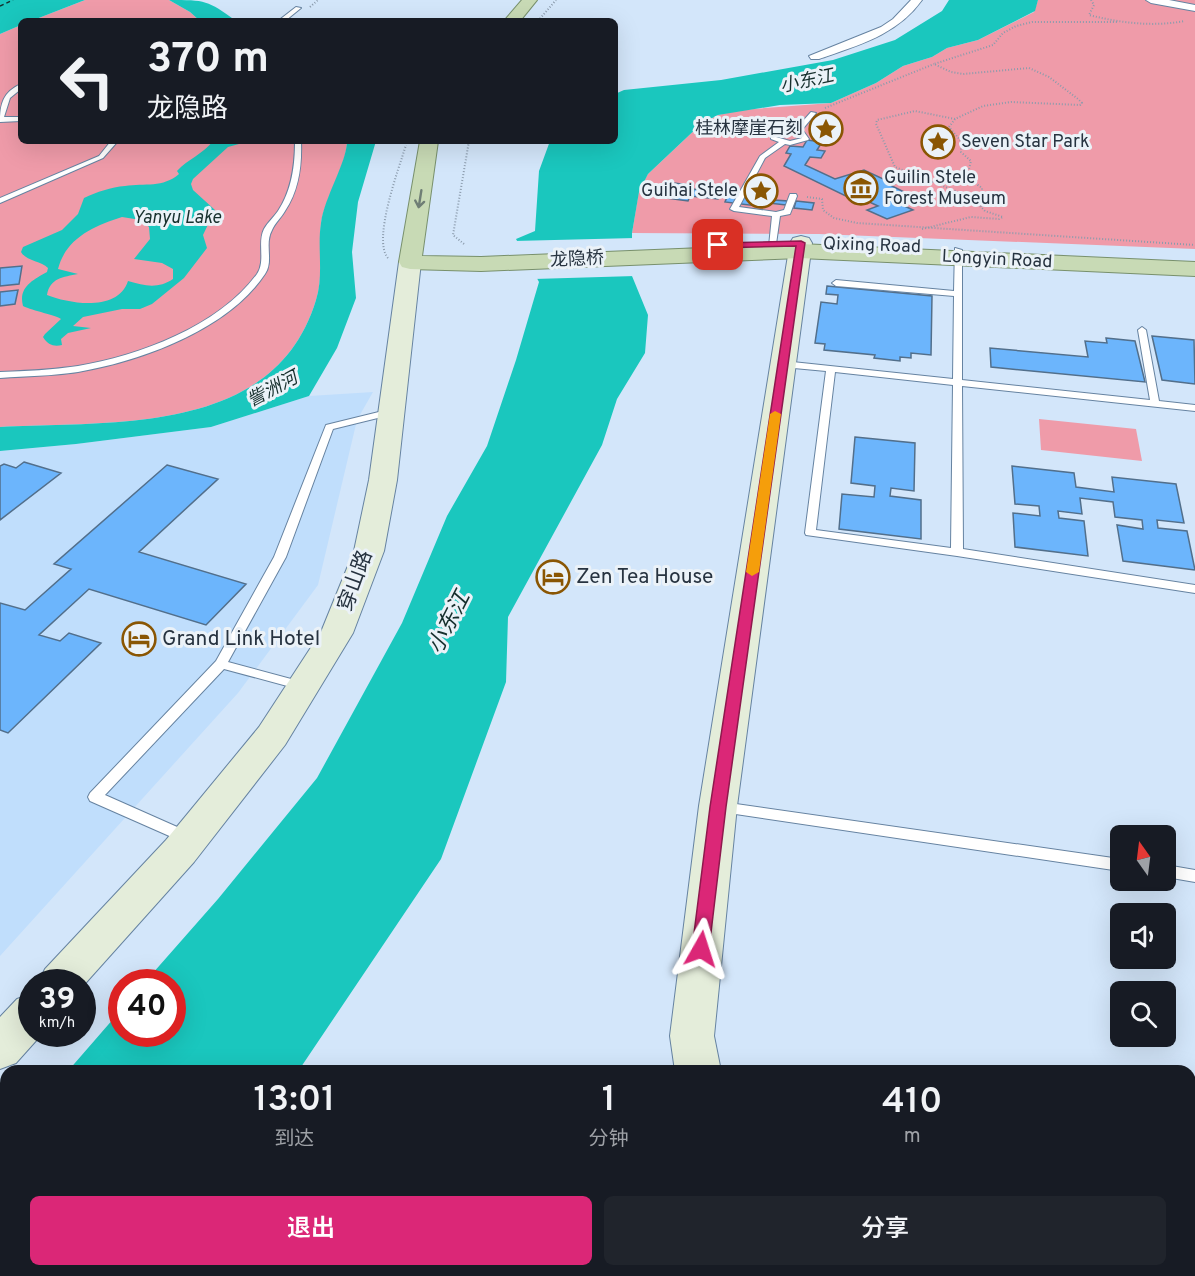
<!DOCTYPE html>
<html lang="zh">
<head>
<meta charset="utf-8">
<style>
  body { margin:0; font-family:Overpass,"Noto Sans SC",sans-serif; background:#20242c; color:#f1f3f6; height:100vh; display:flex; flex-direction:column; font-size:22px; white-space:nowrap }
  * { box-sizing:border-box; margin:0 }
  p { font-size:20px; color:#9ea1a6 }
  .icon { flex:none; width:33px; height:33px; fill:none; stroke:currentColor; stroke-width:2; stroke-linecap:round; stroke-linejoin:round }
  .map { position:relative; flex:1; overflow:hidden }
  .panel { position:absolute; left:0px; top:1065px; width:1196px; height:212px; display:flex; flex-direction:column; background:#171b24; border-radius:18px 18px 0 0; box-shadow:0 6px 24px #0002 }
  .panel>* { flex:none }
  .hud { position:absolute; left:18px; top:18px; width:600px; height:126px; border-radius:9px; box-shadow:0 6px 24px #0002; background:#171b24; color:#f1f3f6; overflow:hidden }
  .needle { width:39px; rotate:346deg }
  .tools { position:absolute; left:1110px; top:825px; display:grid; gap:12px }
  .tools a { display:grid; place-items:center; width:66px; height:66px; border-radius:9px; background:#171b24; box-shadow:0 6px 24px #0002; font-size:30px }
  .speed { position:absolute; left:18px; top:969px; display:flex; gap:12px; font-size:30px; font-weight:700; text-align:center }
  .speed>* { display:grid; place-content:center; width:78px; height:78px; border-radius:50%; background:#171b24; box-shadow:0 6px 24px #0002; line-height:1 }
  .speed small { font-size:15px; font-weight:400 }
  .speed .limit { border:9px solid #d22; background:#fff; color:#111 }
  .pin { position:absolute; display:grid; place-items:center; width:51px; height:51px; color:#fff; margin:-26px; border-radius:12px; box-shadow:0 3px 9px #0006 }
  .me { position:absolute; width:66px; margin:-33px; rotate:6deg; stroke-linejoin:round; filter:drop-shadow(0 0 4px #0008) }
  .turn { display:flex; align-items:center; gap:21px; height:126px; padding:0 30px; font-size:27px }
  .turn .icon { width:78px; height:78px; stroke-width:2.5 }
  .turn b { display:block; font-size:42px; line-height:51px }
  .eta { display:flex; justify-content:space-evenly; align-items:center; height:102px; text-align:center }
  .eta b { font-size:36px; font-weight:600; line-height:42px }
  .cta { display:flex; gap:12px; margin-top:auto; padding:12px 30px }
  .cta a { flex:1; height:69px; border-radius:9px; background:#db2777; color:#fff; font-size:24px; font-weight:600; line-height:69px; text-align:center }
  .cta a+a { background:#20242c; color:#f1f3f6 }
  .map>svg:first-child { display:block }
  .built { fill:#c0defc }
  .green { fill:#ef9ba9 }
  .water { fill:#1ac7be; fill-rule:evenodd }
  .pier { fill:#d3e6fa }
  .lines { fill:none; stroke-linecap:round; stroke-linejoin:round }
  .ferry { stroke:#162f2d; stroke-width:1.5; stroke-dasharray:4 3; stroke-linecap:butt }
  .building { fill:#6cb5fc; stroke:#526f8b; stroke-width:1.5 }
  .lane-casing { stroke:#6683a1; stroke-width:2 }
  .street-casing { stroke:#6683a1; stroke-width:2 }
  .secondary-casing { stroke:#6683a1; stroke-width:2 }
  .primary-casing { stroke:#78906c; stroke-width:2 }
  .path { stroke:#8b9bac; stroke-width:2; stroke-dasharray:1 2; stroke-linecap:butt }
  .lane { fill:#fff; fill-rule:evenodd }
  .street { fill:#fff; fill-rule:evenodd }
  .secondary { fill:#e4edda; fill-rule:evenodd }
  .primary { fill:#c8dab5; fill-rule:evenodd }
  .oneway { stroke:#6f7e75 }
  .route { fill:#db2777; stroke:#8e194d; stroke-width:1.5 }
  .slow { fill:#f59e0b }
  .labels { text-anchor:middle; dominant-baseline:central; stroke-width:6; stroke-linejoin:round; paint-order:stroke }
  .far-water-label { font-size:18px; font-style:italic; fill:#162f2d; stroke:#ebf2f8 }
  .far-poi-label { font-size:18px; fill:#273340; stroke:#ebf2f8; text-anchor:end }
  .far-street-label { font-size:18px; fill:#273340; stroke:#ebf2f8 }
  .poi-label { font-size:21px; fill:#273340; stroke:#ebf2f8; text-anchor:start }
  .street-label { font-size:21px; fill:#273340; stroke:#ebf2f8 }
  .water-label { font-size:22px; font-style:italic; fill:#162f2d; stroke:#ebf2f8 }
</style>
</head>
<body>
<div class="map">
<svg width="1195" height="1276" viewBox="0 0 1195 1276">
  <rect width="100%" height="100%" fill="#d3e6fa"/>
  <path class="built" d="M373 392 357 420 318 585 238 693 0 956V451L76 444 211 427 309 396Z"/>
  <path class="green" d="M85 0H169L190 12 200 21H31Z
    M1038 0H1195V249L819 234 632 233 639 191 648 174 701 124 718 115 741 110 831 103 876 83 903 66 932 57 947 48 978 40 1034 12Z
    M21 25V141H347C347 164 325 198 321 223 318 248 324 275 316 300 275 436 113 421 0 427V34Z
    M1039 419 1136 429 1142 461 1041 450Z"/>
  <path class="water" d="M0 0H85L31 21H21V25L0 34Z
    M169 0C206 0 207 0 236 21H200L190 12Z
    M949 0H1038L1035 11 978 40 947 48 932 57 903 66 876 83 831 103 780 105 718 115 701 124 648 174 639 192 632 233V276L648 315 645 353 617 399 602 445 508 617 506 682 441 859 301 1067 298 1071H68L121 1010 122 1034H172V982H145L218 899 317 778 402 623 447 516 487 446 516 360 539 282 516 239 535 231 539 171 550 141H615V94L624 90 721 80 833 60 895 40 942 11Z
    M213 141H250L228 147 193 179 191 184 193 190 215 210 203 235 207 248 184 278 152 304 140 309H122L83 317 73 326 91 328 68 333 61 339 62 345C54 347 48 345 43 337L45 334 61 319C56 315 33 311 23 306 18 287 33 280 47 272L48 268C41 261 26 261 21 252L23 247 62 230 78 214 84 198C97 192 111 187 125 186 145 183 163 188 179 174L177 171C188 159 203 154 213 141ZM122 217 141 220 149 227 150 239 134 259 162 263 173 269V279C158 289 145 286 128 281 118 312 70 304 47 295 50 278 63 277 78 274L58 269C66 238 94 226 122 217Z
    M347 141H376L358 202 352 252 356 298 337 348 309 396 211 427 76 444 0 451V427C113 421 275 436 316 300 324 275 317 248 321 223 324 198 347 162 347 141Z
    M6 1142V1270L125 1271 121 1276H0V1149Z"/>
  <path class="pier" d="M635 238V276L534 279 514 241Z"/>
  <g class="lines">
    <path class="ferry" d="M0 6 13 0"/>
  </g>
  <path class="building" d="M807 140 822 142 817 150 825 151 821 158 810 157 805 165 835 179 864 170 894 184 890 185 910 195 894 201 913 210 887 219 867 210 878 206 863 199 856 201 784 166 791 154 786 153 790 146 803 147Z
    M666 182 690 185 686 192 693 193 694 189 702 190 700 193 732 194 733 191 762 194 760 199 788 201 786 205 759 202 757 206 725 202 727 197 719 196 718 199 690 196 688 201 658 197Z
    M796 201 814 203 812 210 794 208Z
    M22 266 19 284 0 286V268Z
    M827 286 932 296 931 355 911 353V358L900 357V361L874 358 875 355 824 350 825 344 815 343 821 302 837 304 838 295 826 294Z
    M18 290 15 304 0 306V292Z
    M1152 336 1194 340 1195 384 1162 380Z
    M1106 338 1135 341 1145 382 991 367 990 348 1088 357 1085 341 1107 343Z
    M855 437 915 443 914 491 891 488 890 496 921 500V539L839 529 842 494 874 497 875 486 851 483Z
    M24 462 61 473 0 520V466L4 464 16 468Z
    M167 465 218 479 139 552 246 584 206 625 89 589 39 635 60 641 69 633 101 643 8 733 0 730V603L25 610 71 569 54 564Z
    M1012 466 1074 473 1076 487 1114 492 1112 477 1176 484 1184 523 1157 520 1158 528 1187 531 1195 570 1123 561 1117 525 1143 529 1142 520 1115 517 1113 502 1080 498 1082 514 1058 511 1059 518 1084 521 1088 556 1015 547 1013 513 1040 516 1039 506 1015 504Z"/>
  <g class="lines">
    <defs>
      <path id="lane" d="M296 7 301 8 285 21H278Z
        M21 84V89L10 98 4 117H21V121L0 122C0 104 3 92 21 84Z
        M811 112 816 113 801 131 804 132 809 139 808 140 790 145 785 144 765 158 739 207 776 212 784 210 790 194H796L797 196 790 214 780 216 776 244 769 246 772 216 734 211 730 209 760 156 779 142 771 139V133L786 128 795 130ZM786 132 800 135 802 138 790 141 776 137V135Z
        M111 141H118L103 158 0 203V198L99 156Z
        M295 141H301C302 166 299 190 285 211 281 218 275 223 272 230 264 244 274 261 265 274 228 330 141 361 78 372 52 376 26 376 0 378V372C26 371 52 370 78 366 139 356 219 326 257 274 266 261 257 243 264 229 268 222 274 217 278 211 292 190 295 165 295 141Z
        M955 248 962 250V380L1150 400 1138 330 1142 327 1146 330 1159 401 1195 405V411L962 386 963 549 1195 585V593L957 556 806 535 805 533 826 371 783 367 778 364 783 361 953 379 954 296 836 286 832 283 836 280 954 291ZM835 372 953 385 951 548 816 530Z
        M391 409 396 412 394 414 333 429 286 557 228 662 306 683 308 686 306 689 302 690 224 669 105 795 193 834 195 838 193 842 188 844 183 842 90 801 88 797 90 793 216 661 274 557 326 425Z
        M722 802 1120 859V871L722 812 717 811 715 807 717 803Z
        M1166 865 1195 870V882L1166 877Z"/>
      <path id="street" d="M911 0H922C897 35 859 45 819 59H811L809 56 881 27 893 19Z
        M1146 0H1169L1195 5V11L1151 3Z"/>
      <path id="secondary" d="M801 236 809 238 812 243 737 806 714 1036 721 1071H675L670 1036 699 806 790 243 793 238Z
        M410 255 418 257 421 262 397 480 384 551 353 633 285 745 194 862 82 987V982H39L45 969 166 840 259 727 321 632 354 551 369 480 399 262 402 257Z
        M32 994V1034H42L16 1063 0 1069V1017L17 999Z
        M706 1270H757L758 1276H706Z"/>
      <path id="primary" d="M522 0H537L520 21H504Z
        M420 141H438L422 256 481 257 800 244 1195 262V276L800 258 481 271 410 269 402 267 399 262Z"/>
    </defs>
    <use href="#lane" class="lane-casing"/>
    <use href="#street" class="street-casing"/>
    <use href="#secondary" class="secondary-casing"/>
    <use href="#primary" class="primary-casing"/>
    <path class="path" d="M1091 0 1094 5 1089 15C1121 23 1152 27 1185 21
      M310 7 318 0
      M538 21 556 0
      M825 108 934 64
      M955 119 949 127 961 141V152L971 161 968 173 971 180 982 188V207
      M759 192 779 194
      M807 197 822 199 823 210 834 218 857 223 1195 245
      M922 229 971 217 999 219 1003 217 985 211 977 203 958 192 895 167 876 124 877 120 915 111 955 119 983 106 1011 102 1080 105 1082 103 1078 99 1049 77 1029 68 963 74 951 72 934 64 993 45 1003 33 1016 26 1032 22H1118
      M464 244 453 235 469 141
      M388 258C372 240 399 168 406 145"/>
    <use href="#lane" class="lane"/>
    <use href="#street" class="street"/>
    <use href="#secondary" class="secondary"/>
    <use href="#primary" class="primary"/>
  </g>
  <defs><path id="oneway-shaft" d="M-6 0H5M1.5-3L5.5 0L1.5 3" fill="none" stroke-width="1.6" stroke-linecap="round" stroke-linejoin="round" transform="scale(1.5)"/></defs>
  <use class="oneway" href="#oneway-shaft" transform="translate(420 199) rotate(99)"/>
  <path class="route" d="M801 241 805 243 726 807 709 949 707 954 701 956 695 954 692 949 710 807 796 246 718 248 713 245 718 243Z"/>
  <path class="slow" d="M775 411 781 414 759 572 752 576 746 572 770 414Z"/>
  <defs>
    <symbol id="sight-ring" viewBox="-11 -11 22 22"><circle r="9.5" fill="#ebf2f8" stroke="#8a5603" stroke-width="1.5"/><path d="M0-6L1.8-2.2L6-1.7L2.9 1.2L3.7 5.4L0 3.3L-3.7 5.4L-2.9 1.2L-6-1.7L-1.8-2.2Z" fill="#8a5603"/></symbol>
    <symbol id="museum-ring" viewBox="-11 -11 22 22"><circle r="9.5" fill="#ebf2f8" stroke="#8a5603" stroke-width="1.5"/><path d="M0-6L6-3V-2H-6V-3ZM-5-1h2V3h-2ZM-1-1h2V3h-2ZM3-1h2V3H3ZM-6 4H6V6H-6Z" fill="#8a5603"/></symbol>
    <symbol id="hotel-ring" viewBox="-11 -11 22 22"><circle r="9.5" fill="#ebf2f8" stroke="#8a5603" stroke-width="1.5"/><path d="M-6-4.5h1.5V1H6V5H4.5V3h-9V5H-6ZM-4 0a1.8 1.8 0 1 1 3.6 0ZM.5 0V-2.5h3Q6-2.5 6 0Z" fill="#8a5603"/></symbol>
  </defs>
  <g fill-rule="evenodd">
    <use href="#sight-ring" x="807" y="110" width="38" height="38"/>
    <use href="#sight-ring" x="919" y="123" width="38" height="38"/>
    <use href="#museum-ring" x="842" y="169" width="38" height="38"/>
    <use href="#sight-ring" x="742" y="172" width="38" height="38"/>
    <use href="#hotel-ring" x="534" y="558" width="38" height="38"/>
    <use href="#hotel-ring" x="120" y="620" width="38" height="38"/>
  </g>
  <g class="labels">
    <g class="far-water-label">
      <text transform="translate(807 82) rotate(-12)">小东江</text>
      <text x="177" y="218">Yanyu Lake</text>
      <text transform="translate(273 390) rotate(-28)">訾洲河</text>
    </g>
    <g class="far-poi-label">
      <text x="803" y="129">桂林摩崖石刻</text>
      <text x="961" y="142" text-anchor="start">Seven Star Park</text>
      <text x="884" y="178" text-anchor="start">Guilin Stele<tspan x="884" dy="21">Forest Museum</tspan></text>
      <text x="738" y="191">Guihai Stele</text>
    </g>
    <g class="far-street-label">
      <text transform="translate(872 246) rotate(2)">Qixing Road</text>
      <text transform="translate(577 260) rotate(-3)">龙隐桥</text>
      <text transform="translate(997 260) rotate(3)">Longyin Road</text>
    </g>
    <g class="poi-label">
      <text x="576" y="577">Zen Tea House</text>
      <text x="162" y="639">Grand Link Hotel</text>
    </g>
    <g class="street-label">
      <text transform="translate(356 581) rotate(-70)">穿山路</text>
    </g>
    <g class="water-label">
      <text transform="translate(450 623) rotate(-63)">小东江</text>
    </g>
  </g>
</svg>
<div class="tools">
<a><svg class="needle" viewBox="-14 -14 28 28"><path d="M0-13l5 13h-10z" fill="#e53935"/><path d="M0 13l5-13h-10z" fill="#9ea1a6"/></svg></a>
<a><svg class="icon" aria-label="sound" viewBox="0 0 24 24"><path d="M4 9h4l5-4v14l-5-4H4zM17 9q2 3 0 6"/></svg></a>
<a><svg class="icon" aria-label="search" viewBox="0 0 24 24"><circle cx="10" cy="10" r="6"/><path d="M15 15l6 6"/></svg></a>
</div>
<div class="speed"><div>39<small>km/h</small></div><div class="limit">40</div></div>
<div class="pin" style="left:718px;top:245px;background:#d93025"><svg class="icon" aria-label="arrive" viewBox="0 0 24 24"><path d="M6 21V4h12l-3 4 3 4H6"/></svg></div>
<svg class="me" style="left:701px;top:949px" viewBox="-20 -20 40 40"><path d="M0-17L14 15 0 8-14 15z" fill="#db2777" stroke="#fff" stroke-width="4"/></svg>
<div class="hud">
<div class="turn"><svg class="icon" aria-label="left" viewBox="0 0 24 24"><path d="M17 20v-9H6M10 6l-5 5 5 5"/></svg><div><b>370 m</b>龙隐路</div></div>
</div>
<section class="panel">
<div class="eta">
<div><b>13:01</b><p>到达</p></div>
<div><b>1</b><p>分钟</p></div>
<div><b>410</b><p>m</p></div>
</div>
<div class="cta"><a>退出</a><a>分享</a></div>
</section>
</div>
</body>
</html>
